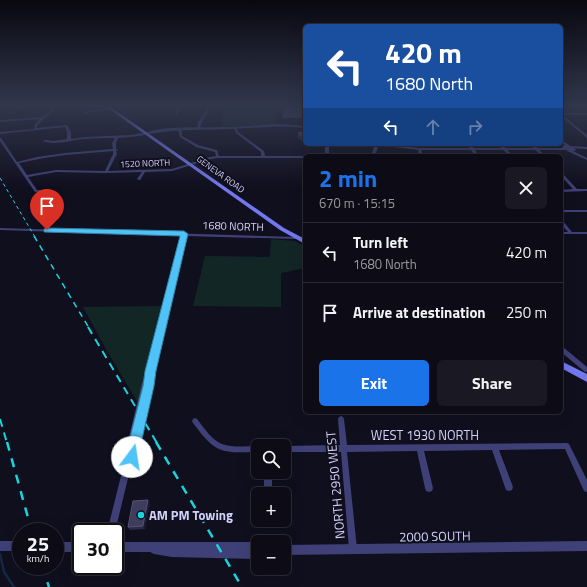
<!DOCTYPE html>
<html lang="en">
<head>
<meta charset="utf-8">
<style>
  body { margin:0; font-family:"Titillium Web",sans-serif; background:#1a1923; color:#f1f3f6; height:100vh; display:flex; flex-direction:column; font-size:15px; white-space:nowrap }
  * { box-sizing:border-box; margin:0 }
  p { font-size:13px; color:#9a9ba1 }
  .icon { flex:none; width:22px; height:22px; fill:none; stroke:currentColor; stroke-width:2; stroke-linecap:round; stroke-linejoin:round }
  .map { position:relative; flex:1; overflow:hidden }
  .side { position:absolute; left:303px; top:154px; width:260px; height:260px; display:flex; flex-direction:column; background:#0c0b16; border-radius:6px; box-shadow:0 4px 16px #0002,0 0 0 1px #2c2b35 }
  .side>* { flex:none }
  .hud { position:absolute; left:303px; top:24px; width:260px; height:122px; border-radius:6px; box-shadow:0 4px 16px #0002,0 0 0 1px #2c2b35; background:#1a4fa0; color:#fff; overflow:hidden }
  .buttons { position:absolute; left:251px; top:439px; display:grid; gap:8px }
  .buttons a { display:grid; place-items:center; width:40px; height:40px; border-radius:6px; background:#0c0b16; box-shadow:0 4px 16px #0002,0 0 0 1px #2c2b35; font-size:20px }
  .speed { position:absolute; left:12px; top:523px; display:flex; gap:8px; font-size:20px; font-weight:700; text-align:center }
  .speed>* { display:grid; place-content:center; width:52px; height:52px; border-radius:50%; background:#0c0b16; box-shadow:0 4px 16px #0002,0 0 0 1px #2c2b35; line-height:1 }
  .speed small { font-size:10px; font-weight:400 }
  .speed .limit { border:2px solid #111; border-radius:6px; background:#fff; color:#111 }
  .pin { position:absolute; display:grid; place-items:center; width:34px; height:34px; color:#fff; margin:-41px -17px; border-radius:50% 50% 50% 0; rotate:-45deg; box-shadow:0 0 4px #0007 }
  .pin .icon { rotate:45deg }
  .me { position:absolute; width:44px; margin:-22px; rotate:14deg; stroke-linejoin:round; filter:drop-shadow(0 0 3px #0008) }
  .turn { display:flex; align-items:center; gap:14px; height:84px; padding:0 16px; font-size:18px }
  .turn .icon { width:52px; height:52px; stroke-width:2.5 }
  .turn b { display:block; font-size:28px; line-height:34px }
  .lanes { display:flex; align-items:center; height:38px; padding:0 16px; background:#0003; justify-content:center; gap:20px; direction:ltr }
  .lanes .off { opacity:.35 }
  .round { display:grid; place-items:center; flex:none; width:42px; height:42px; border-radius:6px; background:#1a1923 }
  .headline { display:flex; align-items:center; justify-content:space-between; height:68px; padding:0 16px }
  h1 { font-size:24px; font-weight:700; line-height:30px; color:#1a73e8 }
  .action { display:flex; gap:8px; margin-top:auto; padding:8px 16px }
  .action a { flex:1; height:46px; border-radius:6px; background:#1a73e8; color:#fff; font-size:16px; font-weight:700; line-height:46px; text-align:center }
  .action a+a { background:#1a1923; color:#f1f3f6 }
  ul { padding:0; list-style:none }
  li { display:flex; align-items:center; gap:12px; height:60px; padding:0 16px; border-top:1px solid #2c2b35 }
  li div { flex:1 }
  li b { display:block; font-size:15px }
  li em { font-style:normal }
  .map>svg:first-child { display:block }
  .green { fill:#122725 }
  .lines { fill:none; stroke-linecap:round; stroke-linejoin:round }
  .stream { stroke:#142942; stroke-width:2.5 }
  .minor { fill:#3f4077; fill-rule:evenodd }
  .tertiary { fill:#3f4077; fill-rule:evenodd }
  .secondary { fill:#7377ee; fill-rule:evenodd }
  .rail-far3 { stroke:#1ad4dc; stroke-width:1; stroke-dasharray:3.5 3; stroke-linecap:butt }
  .rail-far2 { stroke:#1ad4dc; stroke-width:1.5; stroke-dasharray:6 5; stroke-linecap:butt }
  .rail-far1 { stroke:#1ad4dc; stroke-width:2; stroke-dasharray:8 6; stroke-linecap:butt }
  .rail { stroke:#1ad4dc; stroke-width:2.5; stroke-dasharray:9 8; stroke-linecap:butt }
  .wall { fill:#2d2a49 }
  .shaded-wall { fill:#1a1730 }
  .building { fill:#3f3c5c; stroke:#565375 }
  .route { fill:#4fc3f7; stroke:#337fa1 }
  .poi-dot { fill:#1ad4dc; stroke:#100f1e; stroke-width:1.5 }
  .labels { text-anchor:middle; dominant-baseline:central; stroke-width:4; stroke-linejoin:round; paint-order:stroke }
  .far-street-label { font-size:9px; fill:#d3d1f9; stroke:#100f1e }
  .street-label { font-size:11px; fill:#d3d1f9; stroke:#100f1e }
  .near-street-label { font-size:13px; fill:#d3d1f9; stroke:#100f1e }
  .near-poi-label { font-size:13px; font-weight:bold; fill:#d3d1f9; stroke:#100f1e; text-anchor:start }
</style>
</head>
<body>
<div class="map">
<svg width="587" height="587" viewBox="0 0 587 587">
  <rect width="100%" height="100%" fill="#100f1e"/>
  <path class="green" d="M213 106H276V124L221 127V120L225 106Z
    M271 239 295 241 305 246V268L281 273V307L193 306 205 256 270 257Z
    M164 306 148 370 138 403 107 351 83 307Z"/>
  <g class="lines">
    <path class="stream" d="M0 554 4 572 14 587"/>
    <path class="minor" d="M12 106H14L20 109 18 110 12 107Z
      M53 106H55C51 116 41 119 36 128L67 125 71 132V139L85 137 130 135 149 132V134L139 136 118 138 116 143V149L118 150 116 151 117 154 108 171 172 169 210 157 216 156 215 152 196 147 180 137 178 129 180 128 182 129V136L198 145 217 150 219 156H261V152L236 133 234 128 235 127H236L238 132 264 151 265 156H305V158H218L211 159 172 171 145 172 140 180H139L137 179 142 172 106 173 56 172 28 177 37 190H44L46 191C43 193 38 192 35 192L0 141V138H1L17 162 37 157 65 153 113 149 112 143 115 138C105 138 94 138 84 139 71 140 55 146 43 141L45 140 53 141 67 139V132L65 127 0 134V132L34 129 35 124 40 119 0 122V120L42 117 49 112ZM113 151V154L105 171 56 170 27 175 19 163 44 158 65 155Z
      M179 106H181L177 115H175Z
      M209 106H211C208 114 201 120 200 129L197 130 198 122Z
      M110 107 111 108V109L83 114 82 113Z
      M561 114 587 135V138L561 116Z
      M561 140 569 145V147H567L561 142Z
      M325 144H329V156H325Z
      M375 144H379L375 156H371Z
      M467 144H471L479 156H475Z
      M498 144H502L513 156H509Z
      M530 144H534L545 156H541Z
      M570 146 587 147V149L571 148H570Z
      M418 148 421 149 423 156H419Z
      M567 149H569L587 158V160L567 151Z
      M561 173H562L577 189H587V191L561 192V190L573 189 561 176Z
      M561 210H587V212H561Z
      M561 220H562L572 232H587V234H561V232H568L561 224Z
      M0 228 296 237 298 238 296 239 186 236 154 371 152 387 137 449 130 470 115 532H107L123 468 122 467 125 454 142 383 148 371 181 236 0 230Z
      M561 347H563L587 367V372H585L561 352Z
      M341 416 343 417 344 419 347 445 567 443 569 444 587 480V492L584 491 565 449 499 450 513 487 512 490 509 491 506 490 492 450 424 451 433 488 432 491 429 492 426 491 425 488 417 451 347 452 357 549 356 552 353 553 350 552 349 549 341 452H284V446H283L340 445 338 419 339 417Z
      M195 418 197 419C204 428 212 440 222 444 233 448 247 446 258 446H259H258V452C221 453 216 454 193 423L192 421 193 419Z
      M264 472H272V489L271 492 268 493 265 492 264 489Z"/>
    <path class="tertiary" d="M561 113H587V115H561Z
      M277 124 305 126V128C280 125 256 128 231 129 203 130 176 129 148 134L146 133C162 125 202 128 221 127 240 127 258 125 277 124Z
      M384 144 419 148H562L564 145C569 145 573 146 576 150L574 151 565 150H419L385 146 383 145Z
      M0 541H21V551H0Z
      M587 541V551L284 555V545Z
      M55 542H81V552H55Z
      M115 542H258V559L172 557 154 554 150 552H115Z"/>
    <path class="secondary" d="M105 106H109L284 228 305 239V244L280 230Z
      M561 361 587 374V382L561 368Z"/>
    <path class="rail-far3" d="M0 178 35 237"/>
    <path class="rail-far2" d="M34 236 89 328"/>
    <path class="rail-far1" d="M88 327 157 443
      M0 419 7 443"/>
    <path class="rail" d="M7 442 32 532
      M156 442 242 587
      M42 566 49 587"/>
  </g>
  <path class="wall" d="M284 109H305V118H283Z
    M305 131V141L304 142 298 138V133Z
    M150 503 145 529 130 530 128 527Z"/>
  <path class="shaded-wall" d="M304 137H305V141L304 142Z
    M148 500 150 503 145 529 143 526Z"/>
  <path class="building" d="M284 109H305V117H283Z
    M305 131V137H304L298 133Z
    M148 500 143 526 128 527 133 501Z"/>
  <linearGradient id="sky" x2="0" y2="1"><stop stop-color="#090810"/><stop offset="0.56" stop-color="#31374c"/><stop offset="1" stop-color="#31374c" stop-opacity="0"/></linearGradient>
  <rect width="587" height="188" fill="url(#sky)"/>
  <path class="route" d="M47 228 184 231 188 234 156 371 154 386 138 457 136 462 132 463 127 462 125 457 143 386 145 371 180 236 44 232V229Z"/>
  <circle class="poi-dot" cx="141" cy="515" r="4"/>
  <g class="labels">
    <g class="far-street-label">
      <text transform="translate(145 163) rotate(-2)">1520 NORTH</text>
      <text transform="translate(221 174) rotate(36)">GENEVA ROAD</text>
    </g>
    <g class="street-label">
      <text transform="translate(233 226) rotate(2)">1680 NORTH</text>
    </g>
    <g class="near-street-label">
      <text x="425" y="435">WEST 1930 NORTH</text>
      <text transform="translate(335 485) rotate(-95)">NORTH 2950 WEST</text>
      <text transform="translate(435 536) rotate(-1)">2000 SOUTH</text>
    </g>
    <g class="near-poi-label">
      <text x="149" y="515">AM PM Towing</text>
    </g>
  </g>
</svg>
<div class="buttons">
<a><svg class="icon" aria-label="search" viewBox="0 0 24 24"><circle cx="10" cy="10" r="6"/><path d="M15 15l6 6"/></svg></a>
<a>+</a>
<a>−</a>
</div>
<div class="speed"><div>25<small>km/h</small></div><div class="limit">30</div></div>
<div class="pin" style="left:47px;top:230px;background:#d93025"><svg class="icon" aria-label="arrive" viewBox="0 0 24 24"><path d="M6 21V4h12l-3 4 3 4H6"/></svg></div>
<svg class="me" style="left:132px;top:457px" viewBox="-20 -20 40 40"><circle r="19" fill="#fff"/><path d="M0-13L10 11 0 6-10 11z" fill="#4fc3f7"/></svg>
<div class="hud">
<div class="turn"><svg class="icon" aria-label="left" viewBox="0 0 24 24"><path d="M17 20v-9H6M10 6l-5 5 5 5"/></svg><div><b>420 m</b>1680 North</div></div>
<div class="lanes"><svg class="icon" aria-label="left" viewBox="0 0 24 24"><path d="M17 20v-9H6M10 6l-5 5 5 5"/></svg><svg class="icon off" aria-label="ahead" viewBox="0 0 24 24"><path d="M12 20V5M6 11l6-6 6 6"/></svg><svg class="icon off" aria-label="right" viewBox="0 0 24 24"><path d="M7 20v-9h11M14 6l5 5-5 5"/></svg></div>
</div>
<section class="side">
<div class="headline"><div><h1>2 min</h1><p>670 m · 15:15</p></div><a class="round"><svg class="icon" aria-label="close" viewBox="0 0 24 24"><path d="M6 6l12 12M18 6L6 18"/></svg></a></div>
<ul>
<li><svg class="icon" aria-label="left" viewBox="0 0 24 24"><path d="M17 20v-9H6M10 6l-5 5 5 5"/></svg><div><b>Turn left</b><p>1680 North</p></div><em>420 m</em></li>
<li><svg class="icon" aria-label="arrive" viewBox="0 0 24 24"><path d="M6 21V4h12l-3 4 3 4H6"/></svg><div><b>Arrive at destination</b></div><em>250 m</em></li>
</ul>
<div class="action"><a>Exit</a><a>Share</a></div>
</section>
</div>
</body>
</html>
